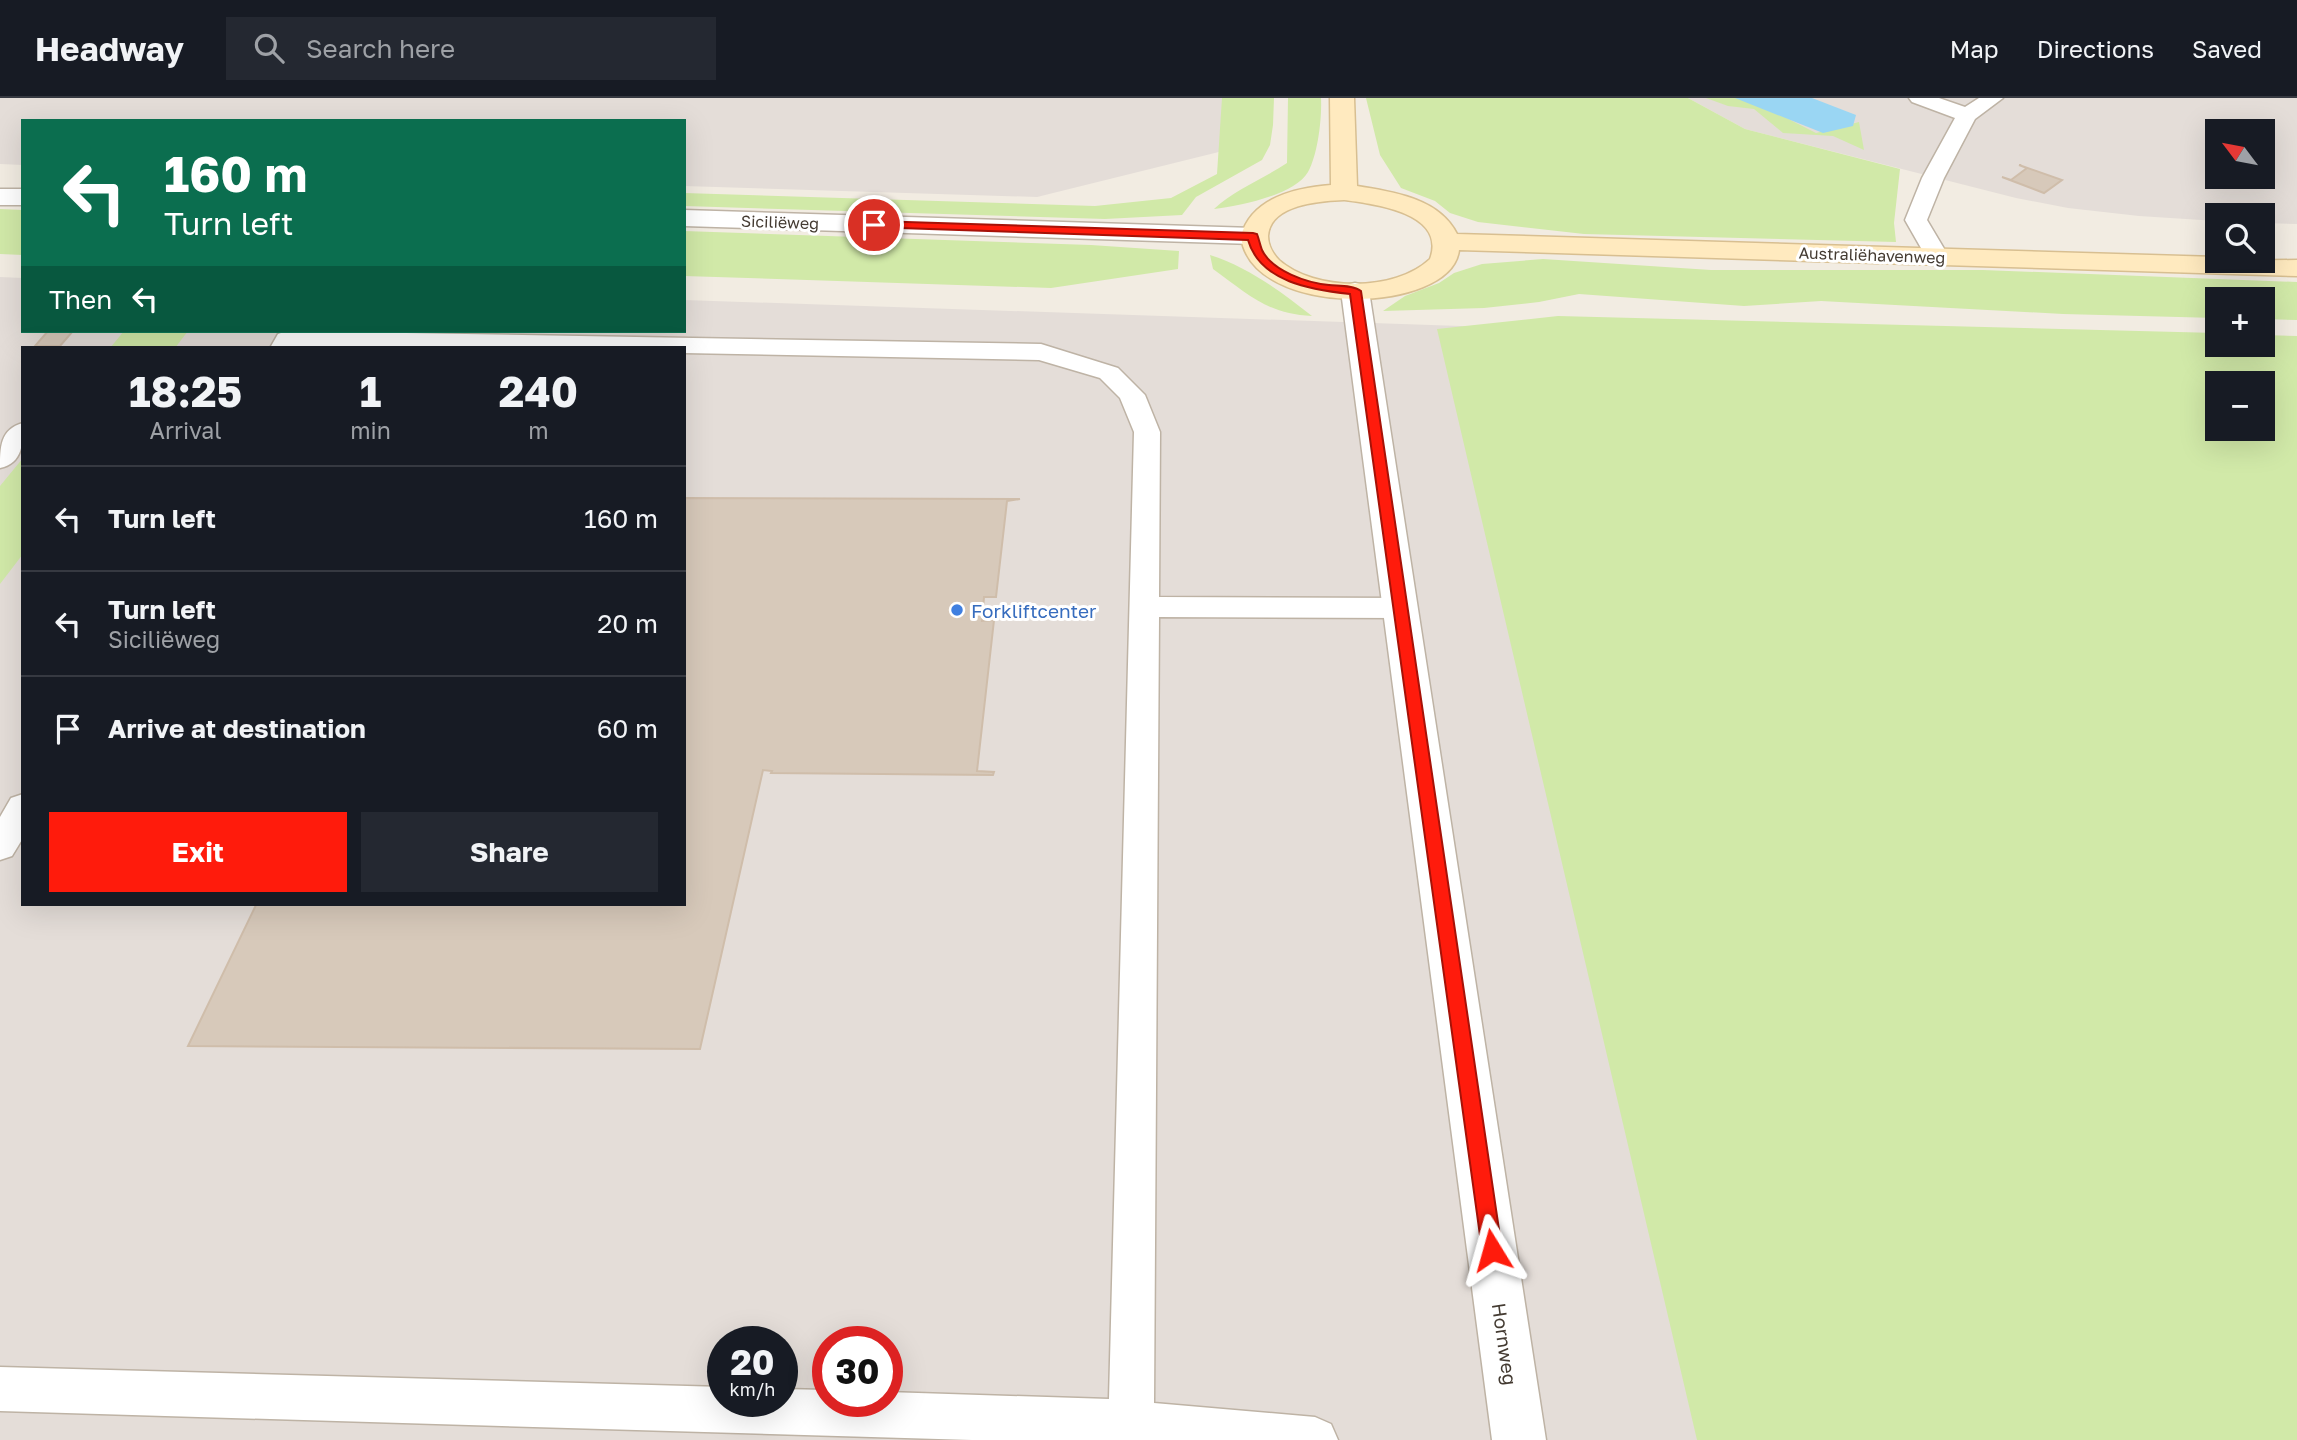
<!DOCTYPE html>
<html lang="en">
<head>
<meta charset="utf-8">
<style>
  body { margin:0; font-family:"Golos Text",sans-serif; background:#242831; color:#f1f3f6; height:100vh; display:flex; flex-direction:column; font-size:26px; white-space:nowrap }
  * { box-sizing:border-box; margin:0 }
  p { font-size:23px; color:#9ea1a6 }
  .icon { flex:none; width:38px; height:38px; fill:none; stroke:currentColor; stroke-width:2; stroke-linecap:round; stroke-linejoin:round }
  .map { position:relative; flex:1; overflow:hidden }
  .drawer { position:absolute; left:21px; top:248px; width:665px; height:560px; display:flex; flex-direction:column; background:#171b24; border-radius:0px; box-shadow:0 7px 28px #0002 }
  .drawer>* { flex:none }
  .top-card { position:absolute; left:21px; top:21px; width:665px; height:214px; border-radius:0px; box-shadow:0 7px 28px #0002; background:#0b6e4f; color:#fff; overflow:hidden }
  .needle { width:46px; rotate:302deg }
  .controls { position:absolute; left:2205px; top:21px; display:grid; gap:14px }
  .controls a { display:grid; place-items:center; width:70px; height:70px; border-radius:0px; background:#171b24; box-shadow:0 7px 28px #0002; font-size:35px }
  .speed { position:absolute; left:707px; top:1228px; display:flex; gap:14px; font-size:35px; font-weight:700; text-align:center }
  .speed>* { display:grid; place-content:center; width:91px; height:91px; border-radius:50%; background:#171b24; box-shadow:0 7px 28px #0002; line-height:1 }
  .speed small { font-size:18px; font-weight:400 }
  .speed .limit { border:10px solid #d22; background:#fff; color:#111 }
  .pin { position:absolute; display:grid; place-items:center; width:60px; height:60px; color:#fff; margin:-30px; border:4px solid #fff; border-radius:50%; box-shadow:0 2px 7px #0007 }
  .me { position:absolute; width:77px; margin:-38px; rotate:352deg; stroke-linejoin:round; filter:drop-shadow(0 0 5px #0008) }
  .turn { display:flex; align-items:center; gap:24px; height:147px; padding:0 28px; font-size:32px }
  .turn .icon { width:91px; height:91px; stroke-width:2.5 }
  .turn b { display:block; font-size:49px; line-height:60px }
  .then { display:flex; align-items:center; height:66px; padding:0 28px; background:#0003; gap:14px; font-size:26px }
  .eta { display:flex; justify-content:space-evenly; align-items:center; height:119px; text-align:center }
  .eta b { font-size:42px; font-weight:700; line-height:49px }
  .cta { display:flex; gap:14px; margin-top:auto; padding:14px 28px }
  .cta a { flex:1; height:80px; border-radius:0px; background:#ff1b0c; color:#fff; font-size:28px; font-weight:700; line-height:80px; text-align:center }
  .cta a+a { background:#242831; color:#f1f3f6 }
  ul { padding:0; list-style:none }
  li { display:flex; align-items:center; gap:21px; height:105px; padding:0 28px; border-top:2px solid #363941 }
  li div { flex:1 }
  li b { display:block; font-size:26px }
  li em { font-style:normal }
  header { display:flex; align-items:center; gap:42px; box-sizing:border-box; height:98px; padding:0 35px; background:#171b24; border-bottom:2px solid #363941 }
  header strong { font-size:33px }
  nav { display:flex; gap:38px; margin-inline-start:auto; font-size:24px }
  .search { width:490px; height:63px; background:#242831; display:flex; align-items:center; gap:18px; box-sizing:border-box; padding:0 24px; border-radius:0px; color:#9ea1a6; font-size:26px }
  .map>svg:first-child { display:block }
  .industrial { fill:#e4ddd8; fill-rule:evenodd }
  .green { fill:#d1e9a8; fill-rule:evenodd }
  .water { fill:#9ad6f3 }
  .building { fill:#d7c9ba; stroke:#cfbdaa; stroke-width:2 }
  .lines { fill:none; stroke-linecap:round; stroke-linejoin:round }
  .lane-casing { stroke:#beb3a5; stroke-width:3 }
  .street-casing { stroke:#beb3a5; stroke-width:3 }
  .secondary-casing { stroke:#d8bf91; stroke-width:3 }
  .lane { fill:#fff; fill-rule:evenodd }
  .street { fill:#fff; fill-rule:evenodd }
  .secondary { fill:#ffeabf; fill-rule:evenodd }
  .route { fill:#ff1b0c; stroke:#a61208; stroke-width:2 }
  .shop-dot { fill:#3f7fe0; stroke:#fff; stroke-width:2.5 }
  .labels { text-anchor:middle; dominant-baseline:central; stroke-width:6; stroke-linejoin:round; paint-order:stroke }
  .far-street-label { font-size:16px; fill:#443b32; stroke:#fff }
  .shop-label { font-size:19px; fill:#366cbe; stroke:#fff; text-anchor:start }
  .street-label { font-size:19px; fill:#443b32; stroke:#fff }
</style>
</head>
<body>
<header>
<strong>Headway</strong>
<div class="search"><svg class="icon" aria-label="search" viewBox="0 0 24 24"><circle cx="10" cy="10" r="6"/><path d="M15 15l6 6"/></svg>Search here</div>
<nav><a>Map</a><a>Directions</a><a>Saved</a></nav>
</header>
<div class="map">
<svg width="2297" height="1342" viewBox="0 0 2297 1342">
  <rect width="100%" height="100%" fill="#f2ece2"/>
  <path class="industrial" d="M0 0H1249L1247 47 1037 99 684 88V23H23V67L0 66Z
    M1688 0H2297V126L2263 125V117H2217V123L2139 118 2068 110 2016 100 1745 31ZM2217 33H2263V79H2217Z
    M0 179 23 180V233H684V202L2267 255 2297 1342H0ZM23 250H684V807H23ZM2217 285H2263V331H2217ZM723 1244H782V1304H723ZM828 1244H887V1304H828Z"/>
  <path class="green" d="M1222 0H1274L1273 27 1270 47 1262 62 1196 99 1182 117 1105 121 684 108V95L1095 108 1171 100 1217 76Z
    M1288 0H1321C1322 20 1318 56 1308 74 1295 97 1239 108 1214 111 1234 92 1263 81 1287 65Z
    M1366 0H1688L1745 31 1900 71 1894 125 1896 144 1584 136 1478 124 1450 115 1435 103 1401 90 1380 57Z
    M1706 0H1747L1816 35 1859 24 1864 52 1833 38 1783 35 1754 11 1728 8Z
    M0 111 23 112V157L0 156Z
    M684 133 1091 147 1179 153 1178 171 1051 190 684 178Z
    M1210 157C1248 169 1280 193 1312 218 1267 216 1248 196 1213 171Z
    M1543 161 1711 172H1983L2297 184V222L2263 221V201H2217V220L2063 216 1821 203 1744 208 1579 196 1539 204 1484 210 1383 213 1405 198 1439 185 1454 175 1482 166Z
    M1558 218 2217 235V247H2263V237L2297 238V1342H1697L1437 231ZM2217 285H2263V331H2217Z
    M124 233H188L175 250H110Z
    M23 360V456L0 486V388Z"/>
  <path class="water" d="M1735 0H1812L1856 17 1853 28 1823 35Z"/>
  <path class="building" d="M2019 67 2062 82 2044 95 2002 79 2011 82 2027 70Z
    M48 233H73L60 248H35Z
    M684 400 1020 401 1007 403 996 499H984L982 523 994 522 977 673 994 674 993 677 771 675 772 673 763 672 700 951 188 948 256 807H684Z"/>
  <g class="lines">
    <defs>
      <path id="lane" d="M1909 0H1939L1965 9 1979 0H2003L1975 21 1944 80 1927 122 1949 159 1945 164H1929L1905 122 1922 80 1955 20 1912 4Z
        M287 233 1041 246 1118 270 1145 297 1160 334 1159 499 1401 500 1412 503 1416 510 1412 517 1401 520 1159 519 1154 1305 1315 1319 1331 1326 1338 1342H972L0 1313V1269L723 1289V1304H782V1291L828 1292V1304H887V1294L1109 1301 1134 334 1120 300 1100 280 1039 262 684 255V250H270L278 236Z
        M23 325C23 345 23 365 0 370 0 350 0 331 23 325Z
        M23 696V740L12 758 0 762V719L11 700Z"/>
      <path id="street" d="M0 91H23V107H0Z
        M684 112 1253 130 1263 132 1266 138 1263 144 1253 146 684 128Z
        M1355 185 1365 187 1369 193 1546 1342H1492L1341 193 1345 187Z"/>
      <path id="secondary" d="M1330 0H1354L1357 88C1393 94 1439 100 1457 136L2217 159V163L2297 162V178L1459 152C1452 217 1250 222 1241 138 1252 99 1296 90 1331 87ZM1344 102C1375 106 1447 115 1430 161 1395 194 1315 194 1279 162 1273 156 1268 147 1268 138 1270 106 1321 103 1344 102Z"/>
    </defs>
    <use href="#lane" class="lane-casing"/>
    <use href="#street" class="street-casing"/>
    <use href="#secondary" class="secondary-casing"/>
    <use href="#lane" class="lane"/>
    <use href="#street" class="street"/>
    <use href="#secondary" class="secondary"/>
  </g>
  <path class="route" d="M874 123 1253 135 1257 136C1259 141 1260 147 1262 152 1272 173 1307 185 1329 187 1339 188 1353 187 1361 193L1502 1152 1499 1158 1492 1161 1485 1158 1482 1152 1350 196C1312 192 1260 184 1248 142L870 129 868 127Z"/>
  <circle class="shop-dot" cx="957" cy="512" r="7"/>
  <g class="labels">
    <g class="far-street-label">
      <text transform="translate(780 124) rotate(2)">Siciliëweg</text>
      <text transform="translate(1872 157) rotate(2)">Australiëhavenweg</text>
    </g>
    <g class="shop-label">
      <text x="971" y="512">Forkliftcenter</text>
    </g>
    <g class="street-label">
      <text transform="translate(1505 1246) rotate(82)">Hornweg</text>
    </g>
  </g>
</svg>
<div class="controls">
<a><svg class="needle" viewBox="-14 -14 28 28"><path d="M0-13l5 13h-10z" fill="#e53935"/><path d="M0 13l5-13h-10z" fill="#9ea1a6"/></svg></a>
<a><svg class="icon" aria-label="search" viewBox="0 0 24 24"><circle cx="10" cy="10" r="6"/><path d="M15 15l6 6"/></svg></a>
<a>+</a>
<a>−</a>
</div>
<div class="speed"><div>20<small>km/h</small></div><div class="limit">30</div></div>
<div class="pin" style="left:874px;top:127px;background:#d93025"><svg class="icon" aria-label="arrive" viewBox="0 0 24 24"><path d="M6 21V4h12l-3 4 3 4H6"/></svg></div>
<svg class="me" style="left:1492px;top:1152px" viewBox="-20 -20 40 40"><path d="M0-17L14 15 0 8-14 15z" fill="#ff1b0c" stroke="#fff" stroke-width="4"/></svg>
<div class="top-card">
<div class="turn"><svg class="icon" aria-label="left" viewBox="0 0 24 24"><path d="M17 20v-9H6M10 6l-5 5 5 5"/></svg><div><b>160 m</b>Turn left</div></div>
<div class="then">Then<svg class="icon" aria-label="left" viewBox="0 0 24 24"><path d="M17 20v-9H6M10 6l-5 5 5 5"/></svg></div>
</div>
<section class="drawer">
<div class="eta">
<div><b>18:25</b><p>Arrival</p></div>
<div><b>1</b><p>min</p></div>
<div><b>240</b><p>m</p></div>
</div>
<ul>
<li><svg class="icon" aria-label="left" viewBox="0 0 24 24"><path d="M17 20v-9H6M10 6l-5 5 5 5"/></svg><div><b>Turn left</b></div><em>160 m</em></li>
<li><svg class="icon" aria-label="left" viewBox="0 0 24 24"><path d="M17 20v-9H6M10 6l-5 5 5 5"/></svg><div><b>Turn left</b><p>Siciliëweg</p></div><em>20 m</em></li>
<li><svg class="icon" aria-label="arrive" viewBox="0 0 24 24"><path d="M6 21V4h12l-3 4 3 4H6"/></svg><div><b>Arrive at destination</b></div><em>60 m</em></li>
</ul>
<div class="cta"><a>Exit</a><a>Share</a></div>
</section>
</div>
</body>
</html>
